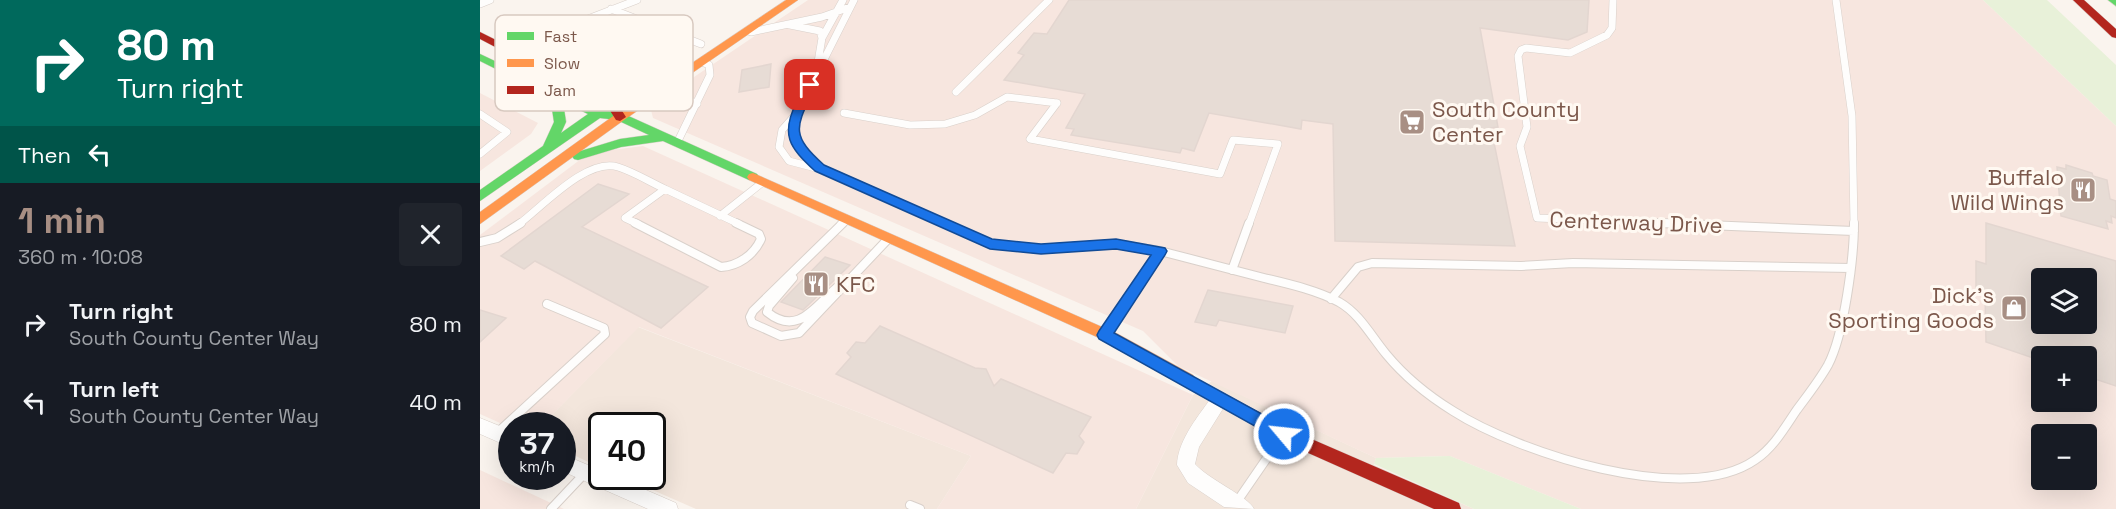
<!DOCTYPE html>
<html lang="en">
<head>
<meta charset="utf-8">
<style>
  body { margin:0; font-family:"Space Grotesk",sans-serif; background:#20242c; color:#f1f3f6; height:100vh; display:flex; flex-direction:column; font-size:22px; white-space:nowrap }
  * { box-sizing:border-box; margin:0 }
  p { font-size:20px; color:#9ea1a6 }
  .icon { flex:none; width:33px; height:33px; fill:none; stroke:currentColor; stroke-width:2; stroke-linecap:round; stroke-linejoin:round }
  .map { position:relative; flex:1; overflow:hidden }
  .drawer { display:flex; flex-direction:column; background:#171b24; width:480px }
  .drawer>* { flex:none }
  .banner { background:#00695c; color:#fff; overflow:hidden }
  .controls { position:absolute; left:1551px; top:268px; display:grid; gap:12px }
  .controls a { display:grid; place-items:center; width:66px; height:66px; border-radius:6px; background:#171b24; box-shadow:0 6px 24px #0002; font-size:30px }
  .speed { position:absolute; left:18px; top:412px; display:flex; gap:12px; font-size:30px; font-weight:700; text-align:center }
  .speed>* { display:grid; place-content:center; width:78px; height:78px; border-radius:50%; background:#171b24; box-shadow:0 6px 24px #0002; line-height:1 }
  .speed small { font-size:15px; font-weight:400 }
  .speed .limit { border:3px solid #111; border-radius:9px; background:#fff; color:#111 }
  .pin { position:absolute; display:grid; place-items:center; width:51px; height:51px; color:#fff; margin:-26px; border-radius:12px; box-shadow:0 3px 9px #0006 }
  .me { position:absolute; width:66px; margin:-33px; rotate:298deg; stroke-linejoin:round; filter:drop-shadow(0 0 4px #0008) }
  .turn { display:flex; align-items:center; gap:21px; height:126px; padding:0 18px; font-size:27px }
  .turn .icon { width:78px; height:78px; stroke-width:2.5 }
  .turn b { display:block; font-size:42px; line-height:51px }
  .then { display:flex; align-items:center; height:57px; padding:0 18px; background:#0003; gap:12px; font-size:22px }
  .round { display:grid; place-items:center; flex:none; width:63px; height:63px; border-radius:6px; background:#20242c }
  .headline { display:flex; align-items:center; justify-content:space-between; height:102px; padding:0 18px }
  h1 { font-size:36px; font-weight:700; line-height:45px; color:#a88f84 }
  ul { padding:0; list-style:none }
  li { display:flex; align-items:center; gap:18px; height:78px; padding:0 18px }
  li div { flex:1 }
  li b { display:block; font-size:22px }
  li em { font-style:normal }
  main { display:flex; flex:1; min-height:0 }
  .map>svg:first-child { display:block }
  .residential { fill:#f3e6dc }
  .commercial { fill:#f7e6df; fill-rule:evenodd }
  .green { fill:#e8f1d9 }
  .building { fill:#e7dcd5; stroke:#e3d6d0; stroke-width:1.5; fill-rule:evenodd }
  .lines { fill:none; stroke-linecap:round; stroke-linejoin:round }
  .lane-far1-casing { stroke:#d9d0ca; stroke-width:8 }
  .lane-casing { stroke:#d9d0ca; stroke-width:10 }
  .street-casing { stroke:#d9d0ca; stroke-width:1 }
  .fast-casing { stroke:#dad0ca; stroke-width:1 }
  .slow-casing { stroke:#dad0ca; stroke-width:1 }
  .jam-casing { stroke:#dad0ca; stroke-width:1 }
  .lane-far1 { stroke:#fefdfc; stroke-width:7 }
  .lane { stroke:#fefdfc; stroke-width:8 }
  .street { fill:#fefdfc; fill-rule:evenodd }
  .fast { fill:#63d668; fill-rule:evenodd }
  .slow { fill:#ff974d; fill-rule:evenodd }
  .jam { fill:#b3261e; fill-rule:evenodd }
  .route { fill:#1a73e8; stroke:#114b97; stroke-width:1.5 }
  .labels { text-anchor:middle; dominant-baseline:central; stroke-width:6; stroke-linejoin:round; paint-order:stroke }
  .poi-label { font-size:22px; fill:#7c584b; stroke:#fff9f2; text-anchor:start }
  .street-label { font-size:22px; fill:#7c584b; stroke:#fff9f2 }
  .key { fill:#fff9f2; stroke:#d8c9c0; stroke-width:1.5 }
  .key-label { font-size:16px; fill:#7c584b }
</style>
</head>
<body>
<main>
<section class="drawer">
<div class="banner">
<div class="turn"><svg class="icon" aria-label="right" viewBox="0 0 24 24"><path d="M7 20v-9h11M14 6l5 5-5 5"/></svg><div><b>80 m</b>Turn right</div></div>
<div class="then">Then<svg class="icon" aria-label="left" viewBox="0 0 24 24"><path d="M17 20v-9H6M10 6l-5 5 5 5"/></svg></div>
</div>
<div class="headline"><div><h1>1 min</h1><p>360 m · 10:08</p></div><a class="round"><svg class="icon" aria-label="close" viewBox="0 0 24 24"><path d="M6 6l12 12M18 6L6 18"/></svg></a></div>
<ul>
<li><svg class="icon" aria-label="right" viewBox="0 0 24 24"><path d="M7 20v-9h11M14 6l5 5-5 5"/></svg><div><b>Turn right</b><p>South County Center Way</p></div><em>80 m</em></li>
<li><svg class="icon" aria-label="left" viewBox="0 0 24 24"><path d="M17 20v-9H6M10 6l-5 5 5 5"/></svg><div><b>Turn left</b><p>South County Center Way</p></div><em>40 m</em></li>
</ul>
</section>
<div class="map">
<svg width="1636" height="509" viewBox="0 0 1636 509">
  <rect width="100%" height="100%" fill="#faf4ee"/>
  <path class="residential" d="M158 327 491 456 457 509H216L143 477H172V426H122L121 468 83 450 82 426H61Z
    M732 381 896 458 894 465 994 509H656L713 395Z"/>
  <path class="commercial" d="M328 0H1503L1636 126V509H1101L970 456 896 458 698 366 663 331 173 118 171 110 180 100ZM1562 279H1606V324H1562ZM1562 357H1606V402H1562ZM1562 435H1606V480H1562Z
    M0 93 58 123 51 134 0 171Z
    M163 146 713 395 656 509H457L491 456 159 327 61 426H32L31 428 0 414V235L101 159 116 152Z
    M0 470 84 509H0Z"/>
  <path class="green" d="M1503 0H1567L1636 65V126Z
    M970 456 1101 509H994L894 464 896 458Z"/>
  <path class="building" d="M589 0H1109L1107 32 1088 40 1000 28 1018 127 1011 128 1035 246 855 241 853 124 822 120 821 129 729 113 714 151 702 148 700 153 591 135 594 129 586 128 605 94 524 80 544 55 538 53 554 33 567 34Z
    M291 64 289 87 259 92 262 70Z
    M1586 165 1612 173 1613 176 1627 180 1630 199 1636 201V218L1631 216 1632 223 1626 221 1628 229 1581 216 1577 167 1586 169Z
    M118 184 149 194 102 227 228 287 181 328 55 261 44 269 21 256Z
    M1506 223 1636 261V386L1606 376V357H1562V361L1506 342 1505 292 1496 288V261L1506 264ZM1562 279H1606V324H1562Z
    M345 257 370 265 323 310 301 302Z
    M728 290 813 306 805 333 739 320 736 326 715 322Z
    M0 310 26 318 0 342Z
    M400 326 495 368 506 369 514 386 521 379 611 417 599 436 604 442 597 454 586 453 573 473 356 374 371 357 367 353 376 342 385 343Z"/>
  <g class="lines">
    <defs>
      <path id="lane-far1" d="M374 0 317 113 302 130 299 147 309 161 351 172 467 224
        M1133 0 1132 28 1127 35 1090 53 1046 48 1041 50 1038 56 1047 127 1040 146 1057 218 1214 224
        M1356 0 1372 116 1374 224
        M0 4 10 0
        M131 9 221 44
        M310 25 340 31 342 38
        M271 32 342 17 370 7
        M88 52C141 75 144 58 186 30
        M38 53 87 27 157 0
        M62 67 88 52 65 38
        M337 68 342 38 363 0
        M184 88 217 104
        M476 92 569 0
        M577 103 550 139 740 174 753 140 798 144 769 224
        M364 113 430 125 465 124 495 115 527 97 577 103
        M0 114 27 132 0 154
        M316 114C312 142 318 148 338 167
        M197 143 230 75 229 65 222 62
        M185 189 259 224
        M240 216 283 182
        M39 224C62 207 107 157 138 167 154 172 170 182 185 189
        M158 224 145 218 185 189
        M361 224 366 220"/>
      <path id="lane" d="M155 223 241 267C258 266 274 255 281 239L279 234 256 223
        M363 223 273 311 270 317 272 323 301 336 319 333 408 239
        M464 223 510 244 561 249 636 244 680 251
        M1178 223 1374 231
        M0 242 17 238 41 223
        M752 270 769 223
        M313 278 289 306 287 312C319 338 336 304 360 285
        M851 299 878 267 892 263 1041 266 1093 263 1371 268
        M625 333 680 251C715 260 749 269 784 278 809 284 836 290 859 302 880 314 891 336 906 354 925 377 947 395 973 411 1037 452 1206 508 1275 460 1293 448 1304 429 1316 411 1327 396 1339 381 1348 365 1364 335 1374 258 1374 223
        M17 433 125 334 124 328 67 304
        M756 503 802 436
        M430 505 440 509
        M71 509 105 473"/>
      <path id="street" d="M740 392 746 394 749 399 719 447 715 464C728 479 769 497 774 509L744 507 708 483 697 465C698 439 720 414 734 394Z
        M0 418 32 431V448L0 434Z
        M82 454 122 471V477H136L196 503 198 509H168L82 471Z"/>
      <path id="fast" d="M1628 0H1636V6Z
        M0 54 116 109 141 91H149V97L129 111 144 114 277 174 279 177 277 180H269L183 141 141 147 98 160 94 159 92 156 94 153 140 139 169 135 137 120 120 118 0 201V190L63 146 74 122 70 96 0 61ZM83 102 108 114 81 133 86 122Z"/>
      <path id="slow" d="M306 0H318L144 120 0 224V212L136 114Z
        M273 173 638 334 713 375 716 380 713 385 708 386 703 385 628 342 269 180 267 177 269 174Z"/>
      <path id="jam" d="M1593 0H1604L1636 29V38L1632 37Z
        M0 32 100 82 136 79 189 61 195 64 141 86 112 89 135 100 146 117 140 121 136 120 127 106 0 39Z
        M708 374 820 434 979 503 981 509H954L808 444 703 385 700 380 703 375Z"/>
    </defs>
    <use href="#lane-far1" class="lane-far1-casing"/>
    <use href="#lane" class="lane-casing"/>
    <use href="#street" class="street-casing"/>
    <use href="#fast" class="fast-casing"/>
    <use href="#slow" class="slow-casing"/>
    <use href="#jam" class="jam-casing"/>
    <use href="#lane-far1" class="lane-far1"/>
    <use href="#lane" class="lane"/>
    <use href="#street" class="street"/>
    <use href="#fast" class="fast"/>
    <use href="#slow" class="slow"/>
    <use href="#jam" class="jam"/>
  </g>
  <path class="route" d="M330 81 336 85C317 126 308 133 344 165L512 239 561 244 636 239 685 248 687 251 685 255 634 333 809 429 812 434 809 439 804 441 798 439 619 339 617 335 619 331 671 255 636 249 561 254 510 249 335 171C309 147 300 135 317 101 320 93 323 84 330 81Z"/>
  <defs>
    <symbol id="supermarket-square" viewBox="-11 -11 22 22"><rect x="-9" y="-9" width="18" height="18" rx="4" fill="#a88f84" stroke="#fff9f2"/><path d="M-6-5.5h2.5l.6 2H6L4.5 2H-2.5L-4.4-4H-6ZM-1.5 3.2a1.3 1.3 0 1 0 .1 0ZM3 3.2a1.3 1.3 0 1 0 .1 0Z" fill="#fff"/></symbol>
    <symbol id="restaurant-square" viewBox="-11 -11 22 22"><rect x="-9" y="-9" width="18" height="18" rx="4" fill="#a88f84" stroke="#fff9f2"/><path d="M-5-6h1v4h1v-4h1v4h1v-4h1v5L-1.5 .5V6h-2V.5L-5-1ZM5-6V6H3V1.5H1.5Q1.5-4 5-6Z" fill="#fff"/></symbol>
    <symbol id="shop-square" viewBox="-11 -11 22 22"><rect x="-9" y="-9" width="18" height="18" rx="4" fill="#a88f84" stroke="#fff9f2"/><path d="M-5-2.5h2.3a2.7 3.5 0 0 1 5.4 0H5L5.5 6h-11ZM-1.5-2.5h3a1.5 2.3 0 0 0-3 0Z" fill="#fff"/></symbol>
  </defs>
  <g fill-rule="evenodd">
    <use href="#supermarket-square" x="917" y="107" width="30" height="30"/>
    <use href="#restaurant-square" x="1588" y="175" width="30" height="30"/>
    <use href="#restaurant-square" x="321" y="269" width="30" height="30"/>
    <use href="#shop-square" x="1519" y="293" width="30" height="30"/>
  </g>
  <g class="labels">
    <g class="poi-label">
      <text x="952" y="109">South County<tspan x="952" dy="25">Center</tspan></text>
      <text x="1584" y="177" text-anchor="end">Buffalo<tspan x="1584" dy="25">Wild Wings</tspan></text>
      <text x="356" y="284">KFC</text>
      <text x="1514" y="295" text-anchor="end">Dick's<tspan x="1514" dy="25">Sporting Goods</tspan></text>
    </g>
    <g class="street-label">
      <text transform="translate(1156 222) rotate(2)">Centerway Drive</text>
    </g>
  </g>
  <rect x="15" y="15" width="198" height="96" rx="9" class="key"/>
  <rect x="27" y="32" width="27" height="8" fill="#63d668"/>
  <rect x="27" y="59" width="27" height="8" fill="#ff974d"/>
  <rect x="27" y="86" width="27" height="8" fill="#b3261e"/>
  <g class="key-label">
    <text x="64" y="42">Fast</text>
    <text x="64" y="69">Slow</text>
    <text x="64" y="96">Jam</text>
  </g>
</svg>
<div class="controls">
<a><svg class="icon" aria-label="layers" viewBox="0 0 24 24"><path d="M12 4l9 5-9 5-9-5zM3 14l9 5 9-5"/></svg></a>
<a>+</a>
<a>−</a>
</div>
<div class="speed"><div>37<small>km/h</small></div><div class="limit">40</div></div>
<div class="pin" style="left:330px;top:85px;background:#d93025"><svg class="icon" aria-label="arrive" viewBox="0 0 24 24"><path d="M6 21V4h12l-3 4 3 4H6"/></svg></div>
<svg class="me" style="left:804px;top:434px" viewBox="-20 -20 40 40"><circle r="17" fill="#1a73e8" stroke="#fff" stroke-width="3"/><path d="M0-11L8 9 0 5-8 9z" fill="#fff"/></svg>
</div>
</main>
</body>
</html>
